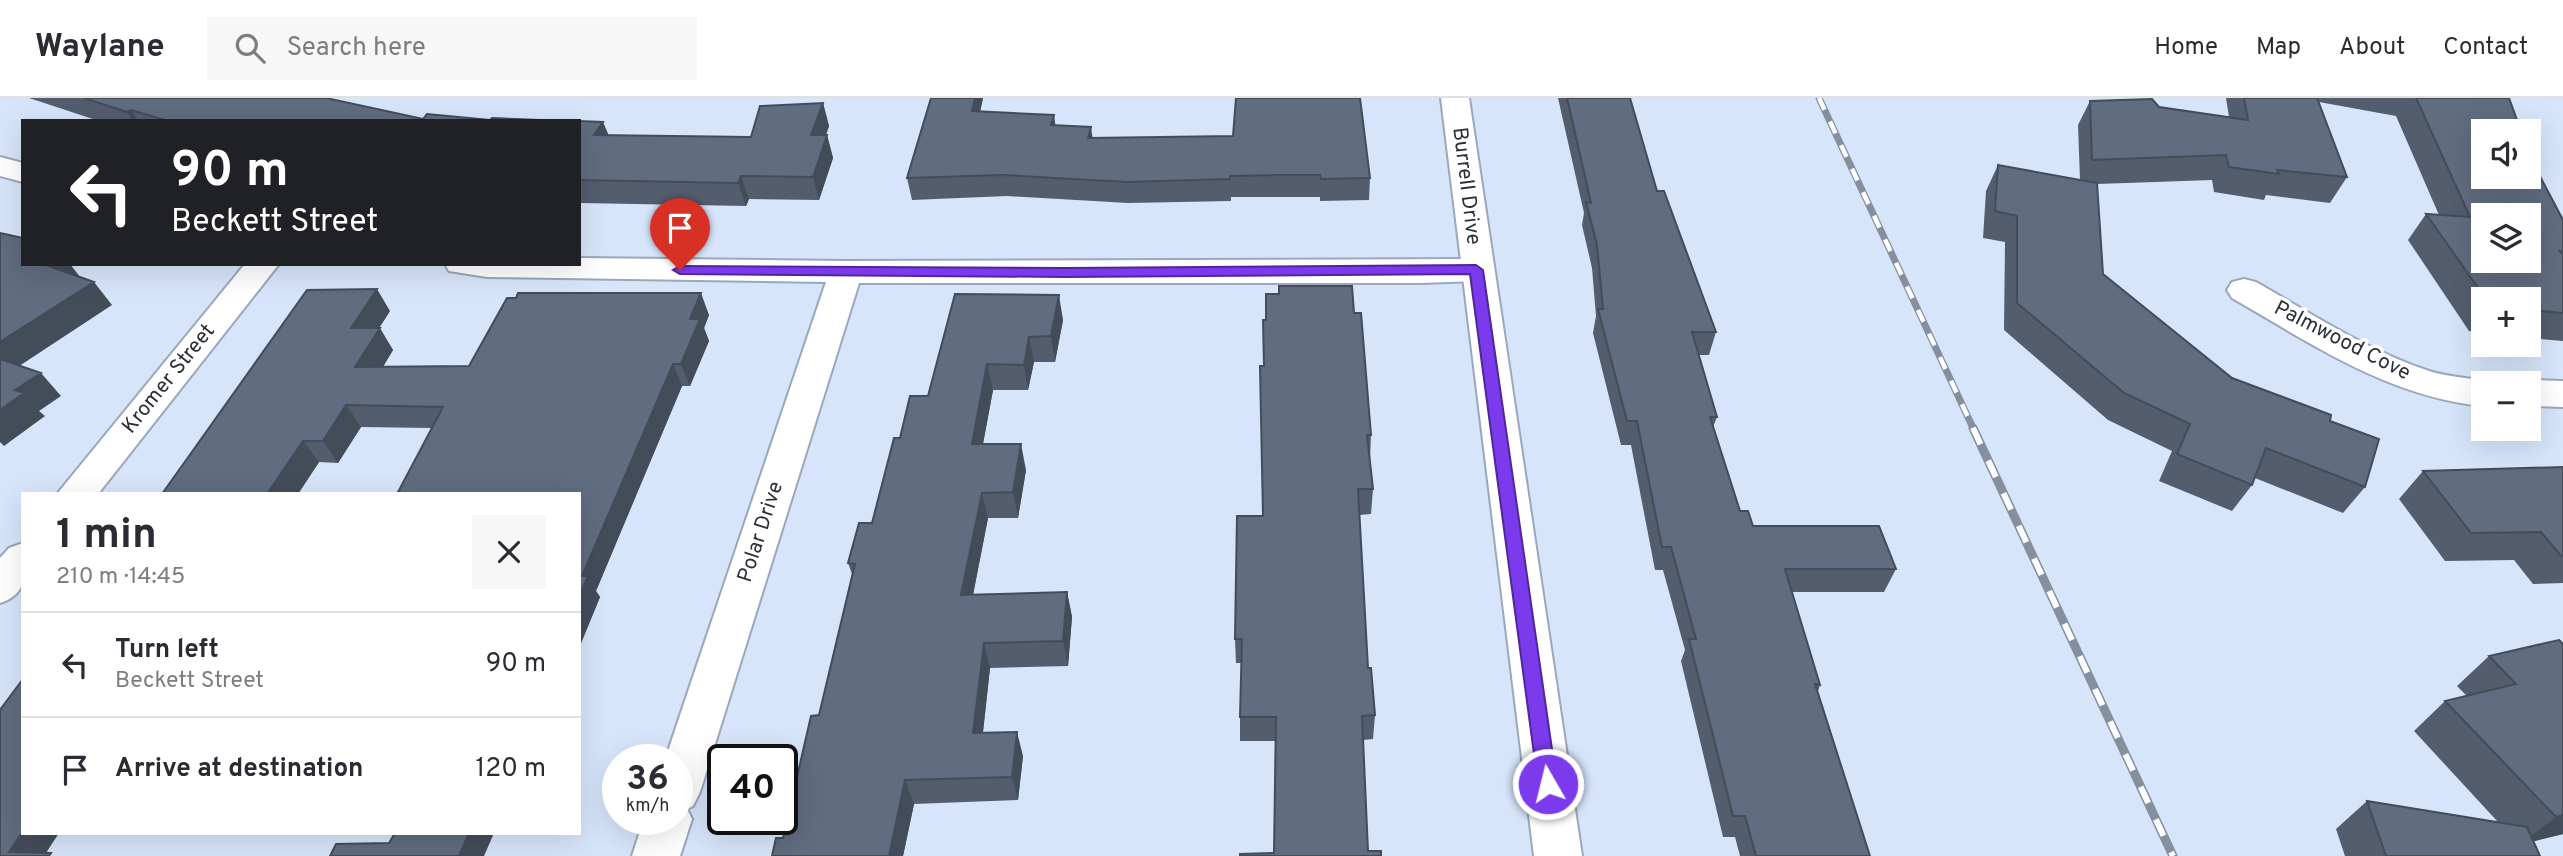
<!DOCTYPE html>
<html lang="en">
<head>
<meta charset="utf-8">
<style>
  body { margin:0; font-family:Overpass,sans-serif; background:#f7f7f7; color:#2b2b33; height:100vh; display:flex; flex-direction:column; font-size:26px; white-space:nowrap }
  * { box-sizing:border-box; margin:0 }
  p { font-size:23px; color:#7c7c81 }
  .icon { flex:none; width:38px; height:38px; fill:none; stroke:currentColor; stroke-width:2; stroke-linecap:round; stroke-linejoin:round }
  .map { position:relative; flex:1; overflow:hidden }
  .sheet { position:absolute; left:21px; top:394px; width:560px; height:343px; display:flex; flex-direction:column; background:#fff; border-radius:0px; box-shadow:0 7px 28px #0002 }
  .sheet>* { flex:none }
  .guide { position:absolute; left:21px; top:21px; width:560px; height:147px; border-radius:0px; box-shadow:0 7px 28px #0002; background:#202124; color:#fff; overflow:hidden }
  .controls { position:absolute; left:2471px; top:21px; display:grid; gap:14px }
  .controls a { display:grid; place-items:center; width:70px; height:70px; border-radius:0px; background:#fff; box-shadow:0 7px 28px #0002; font-size:35px }
  .speed { position:absolute; left:602px; top:646px; display:flex; gap:14px; font-size:35px; font-weight:700; text-align:center }
  .speed>* { display:grid; place-content:center; width:91px; height:91px; border-radius:50%; background:#fff; box-shadow:0 7px 28px #0002; line-height:1 }
  .speed small { font-size:18px; font-weight:400 }
  .speed .limit { border:4px solid #111; border-radius:10px; background:#fff; color:#111 }
  .pin { position:absolute; display:grid; place-items:center; width:60px; height:60px; color:#fff; margin:-72px -30px; border-radius:50% 50% 50% 0; rotate:-45deg; box-shadow:0 0 7px #0007 }
  .pin .icon { rotate:45deg }
  .me { position:absolute; width:77px; margin:-38px; rotate:352deg; stroke-linejoin:round; filter:drop-shadow(0 0 5px #0008) }
  .turn { display:flex; align-items:center; gap:24px; height:147px; padding:0 35px; font-size:32px }
  .turn .icon { width:91px; height:91px; stroke-width:2.5 }
  .turn b { display:block; font-size:49px; line-height:60px }
  .round { display:grid; place-items:center; flex:none; width:74px; height:74px; border-radius:0px; background:#f7f7f7 }
  .head { display:flex; align-items:center; justify-content:space-between; height:119px; padding:0 35px }
  h1 { font-size:42px; font-weight:700; line-height:52px }
  ul { padding:0; list-style:none }
  li { display:flex; align-items:center; gap:21px; height:105px; padding:0 35px; border-top:2px solid #e1e1e2 }
  li div { flex:1 }
  li b { display:block; font-size:26px }
  li em { font-style:normal }
  header { display:flex; align-items:center; gap:42px; box-sizing:border-box; height:98px; padding:0 35px; background:#fff; border-bottom:2px solid #e1e1e2 }
  header strong { font-size:33px }
  nav { display:flex; gap:38px; margin-inline-start:auto; font-size:24px }
  .search { width:490px; height:63px; background:#f7f7f7; display:flex; align-items:center; gap:18px; box-sizing:border-box; padding:0 24px; border-radius:0px; color:#7c7c81; font-size:26px }
  .map>svg:first-child { display:block }
  .lines { fill:none; stroke-linecap:round; stroke-linejoin:round }
  .minor-casing { stroke:#9ba7bc; stroke-width:4 }
  .tertiary-casing { stroke:#9ba7bc; stroke-width:4 }
  .minor { fill:#fff; fill-rule:evenodd }
  .tertiary { fill:#fff; fill-rule:evenodd }
  .rail-far1-casing { stroke:#858f9d; stroke-width:7 }
  .rail-casing { stroke:#858f9d; stroke-width:9 }
  .rail-far1 { stroke:#fff; stroke-width:4.5; stroke-dasharray:13; stroke-linecap:butt }
  .rail { stroke:#fff; stroke-width:6; stroke-dasharray:18; stroke-linecap:butt }
  .wall { fill:#535d6d }
  .shaded-wall { fill:#434c59 }
  .building { fill:#606c7f; stroke:#434c59; stroke-width:2; fill-rule:evenodd }
  .route { fill:#7c3aed; stroke:#51269a; stroke-width:2 }
  .labels { text-anchor:middle; dominant-baseline:central; stroke-width:7; stroke-linejoin:round; paint-order:stroke }
  .street-label { font-size:21px; fill:#2b3038; stroke:#fff }
</style>
</head>
<body>
<header>
<strong>Waylane</strong>
<div class="search"><svg class="icon" aria-label="search" viewBox="0 0 24 24"><circle cx="10" cy="10" r="6"/><path d="M15 15l6 6"/></svg>Search here</div>
<nav><a>Home</a><a>Map</a><a>About</a><a>Contact</a></nav>
</header>
<div class="map">
<svg width="2563" height="758" viewBox="0 0 2563 758">
  <rect width="100%" height="100%" fill="#d7e5fa"/>
  <g class="lines">
    <defs>
      <path id="minor" d="M0 59 23 65V84L0 78Z
        M579 160 846 163 1477 161 1489 165 1494 172 1489 179 1477 183 1421 185H859L700 694 693 708 687 711 692 721 680 758H632L644 721H677V662H665L826 184 487 179 449 173 445 166H579Z
        M245 166H279L98 396H57Z
        M2244 181 2256 184C2312 216 2368 253 2429 273 2450 280 2472 279 2493 285H2483V308C2389 299 2312 246 2232 200L2227 192 2232 184Z
        M2529 282 2563 283V309L2529 308V285H2519Z
        M23 445C23 473 31 495 0 505V460L9 450Z"/>
      <path id="tertiary" d="M1441 0H1469L1582 758H1534Z"/>
    </defs>
    <use href="#minor" class="minor-casing"/>
    <use href="#tertiary" class="tertiary-casing"/>
    <use href="#minor" class="minor"/>
    <use href="#tertiary" class="tertiary"/>
    <defs>
      <path id="rail-far1" d="M1819 0 1974 332"/>
      <path id="rail" d="M1973 330 2173 758"/>
    </defs>
    <use href="#rail-far1" class="rail-far1-casing"/>
    <use href="#rail" class="rail-casing"/>
    <use href="#rail-far1" class="rail-far1"/>
    <use href="#rail" class="rail"/>
  </g>
  <path class="wall" d="M29 0H326L423 21 567 23H99Z
    M931 0H983L980 13 1056 27 1092 40 1370 80 1369 102 1320 103V99H1231V103L1128 105 1007 98 912 102 907 80Z
    M1558 0H1630L1657 93 1716 234 1709 257H1698L1717 319 1713 329 1740 413 1753 428 1896 471 1884 494H1792L1820 587 1818 593 1870 758H1740L1735 739H1723L1681 563 1685 552 1663 472H1655L1631 347H1621L1593 235 1596 218 1592 170 1582 127 1584 115Z
    M2226 0H2509L2533 65 2563 122V243L2529 240V201H2483V235L2469 233 2408 142 2426 116 2439 117 2396 18 2319 4 2347 79 2330 105 2266 97 2264 102 2214 94 2212 82 2097 86 2103 176 2232 280 2330 323 2365 389 2343 415 2255 380 2252 387 2232 413 2159 383 2172 353 2108 322 2004 232 2005 144 1983 140 1986 93 1998 67 2080 82 2078 27 2090 3 2159 9 2229 19Z
    M823 5 829 28 826 37H827L833 60 819 102 749 101 746 108 579 105V23L609 37 751 39Z
    M955 196 1063 222 1055 264H1034L1028 292H993L983 346 1026 372 1018 420H988L973 497 1067 494 1072 519 1068 568 990 570 983 635 1023 658 1018 702 914 706 903 758H772L783 740 819 617 852 476 848 465 872 425 900 340 928 298Z
    M390 213 379 230 393 252 383 269 469 268 709 217 704 230 709 243 690 288H682L596 493 600 499 579 550V396L431 330 361 329 338 365 319 364 298 396H162Z
    M1354 215 1371 337 1370 361 1373 391 1371 416 1359 417 1368 570 1375 617 1373 641 1363 642 1274 755 1275 643H1240V619L1241 565H1236L1235 541 1263 418Z
    M2563 369V485L2533 486 2514 462 2445 463 2399 401 2423 373Z
    M2559 542 2563 736 2533 743 2540 758H2345L2336 731 2367 703 2498 724 2414 633 2445 603 2467 598 2457 588 2489 558Z"/>
  <path class="shaded-wall" d="M975 0H983L976 34 972 13Z
    M823 5 829 28 817 60 811 37Z
    M131 12 138 23H133L127 14Z
    M1054 17 1057 38 1051 27Z
    M603 24 613 47 594 37Z
    M1091 29 1094 50 1088 40Z
    M827 37 833 60 819 102 813 79Z
    M741 78 749 101 746 108 738 85Z
    M47 166H70L80 179 46 167Z
    M94 184 112 207 4 278 0 273V244Z
    M377 191 390 213 365 252 351 230Z
    M701 195 709 217 704 230 709 243 690 288 681 266 690 221Z
    M1059 197 1063 222 1055 264 1051 238Z
    M380 230 393 252 369 291 355 269Z
    M1029 239 1034 264 1028 292 1024 267Z
    M673 266 682 288 596 493 600 499 579 550V499L582 478Z
    M987 266 993 292 978 372 972 346Z
    M41 275 61 298 39 313 45 318 4 348 0 344V312L15 292Z
    M346 307 361 329 338 365 323 343Z
    M303 343 319 364 298 396H267Z
    M1021 346 1026 372 1018 420 1013 394Z
    M982 395 988 420 968 522 961 497Z
    M1067 494 1072 519 1068 568 1063 543Z
    M984 545 990 570 980 659 973 635Z
    M1017 634 1023 658 1018 702 1012 679Z
    M905 682 914 706 903 758H889Z
    M2563 717V736L2519 747 2556 719Z
    M23 733V735H59L44 758 9 754Z
    M469 735H494L484 758H459Z"/>
  <path class="building" d="M84 0H326L423 21 427 16 490 22 492 20 567 23H168L131 12 127 14Z
    M931 0H975L972 13 1054 17 1051 27 1091 29 1088 40 1233 38 1236 0H1360L1370 80 1321 81 1320 77H1281L1230 78V81L1126 84 1003 77 907 80Z
    M1567 0H1630L1657 93H1664L1716 234H1692L1717 319H1710L1740 413H1748L1753 428H1879L1896 471H1785L1820 587 1815 586 1870 758H1756L1745 718H1733L1689 541H1696L1671 449H1662L1637 323H1627L1598 211H1603L1597 147 1586 104 1591 105Z
    M2244 0H2317L2347 79 2277 72 2279 76 2229 69 2226 57 2092 62 2090 3 2152 1 2159 9 2248 22Z
    M2416 0H2509L2521 33H2483V79H2529V54L2533 65 2563 122V154L2560 153 2563 157V215L2529 212V201H2486L2426 116 2470 119ZM2483 117H2529V163H2483Z
    M823 5 811 37H827L813 79 741 78 738 85 579 82V23L603 24 594 37 751 39 760 8Z
    M1998 67 2097 85 2103 176 2232 280 2331 317 2330 323 2379 341 2365 389 2266 350 2252 387 2177 356 2190 326 2124 295 2017 205V118L1995 113Z
    M0 135 23 140V146H22L23 147V166H47L46 167 94 184 0 244Z
    M1279 188H1352L1354 215H1361L1371 337H1367L1373 391H1358L1368 570H1371L1375 617 1362 618 1368 753H1381V758H1240V756L1274 755 1276 619H1240L1242 541H1235L1237 418H1263L1260 268H1264L1263 222H1266V196H1279Z
    M377 191 351 230H380L355 269 469 268 507 200H516L518 195H701L690 221H700L681 266H673L582 478H588L579 499V396H397L443 309 346 307 323 343H303L267 396H162L307 192Z
    M955 196 1059 197 1051 238 1029 239 1024 267 987 266 972 346H1021L1013 394 982 395 961 497 1067 494 1063 543 984 545 973 635 1017 634 1012 679 905 682 889 758H772L776 740H783L811 618 819 617 855 466 848 465 859 425H872L894 340H900L910 298H928Z
    M0 261 41 275 15 292 24 295 0 312Z
    M2563 369V458H2561L2541 434 2471 435 2423 373Z
    M2559 542 2563 546V717L2556 719 2445 603 2516 586 2489 558Z
    M23 581V733L9 754 51 755 49 758H0V612Z
    M2367 703 2527 729 2540 758H2386Z
    M395 735H469L459 758H330L336 746 389 745Z"/>
  <path class="route" d="M1476 167 1483 172 1557 686 1554 692 1548 694 1541 692 1538 686 1470 176 1065 179 680 176 673 172 680 168 1065 170Z"/>
  <g class="labels">
    <g class="street-label">
      <text transform="translate(1466 88) rotate(83)">Burrell Drive</text>
      <text transform="translate(2342 243) rotate(27)">Palmwood Cove</text>
      <text transform="translate(169 281) rotate(-51)">Kromer Street</text>
      <text transform="translate(761 434) rotate(-72)">Polar Drive</text>
    </g>
  </g>
</svg>
<div class="controls">
<a><svg class="icon" aria-label="sound" viewBox="0 0 24 24"><path d="M4 9h4l5-4v14l-5-4H4zM17 9q2 3 0 6"/></svg></a>
<a><svg class="icon" aria-label="layers" viewBox="0 0 24 24"><path d="M12 4l9 5-9 5-9-5zM3 14l9 5 9-5"/></svg></a>
<a>+</a>
<a>−</a>
</div>
<div class="speed"><div>36<small>km/h</small></div><div class="limit">40</div></div>
<div class="pin" style="left:680px;top:172px;background:#d93025"><svg class="icon" aria-label="arrive" viewBox="0 0 24 24"><path d="M6 21V4h12l-3 4 3 4H6"/></svg></div>
<svg class="me" style="left:1548px;top:686px" viewBox="-20 -20 40 40"><circle r="17" fill="#7c3aed" stroke="#fff" stroke-width="3"/><path d="M0-11L8 9 0 5-8 9z" fill="#fff"/></svg>
<div class="guide">
<div class="turn"><svg class="icon" aria-label="left" viewBox="0 0 24 24"><path d="M17 20v-9H6M10 6l-5 5 5 5"/></svg><div><b>90 m</b>Beckett Street</div></div>
</div>
<section class="sheet">
<div class="head"><div><h1>1 min</h1><p>210 m · 14:45</p></div><a class="round"><svg class="icon" aria-label="close" viewBox="0 0 24 24"><path d="M6 6l12 12M18 6L6 18"/></svg></a></div>
<ul>
<li><svg class="icon" aria-label="left" viewBox="0 0 24 24"><path d="M17 20v-9H6M10 6l-5 5 5 5"/></svg><div><b>Turn left</b><p>Beckett Street</p></div><em>90 m</em></li>
<li><svg class="icon" aria-label="arrive" viewBox="0 0 24 24"><path d="M6 21V4h12l-3 4 3 4H6"/></svg><div><b>Arrive at destination</b></div><em>120 m</em></li>
</ul>
</section>
</div>
</body>
</html>
